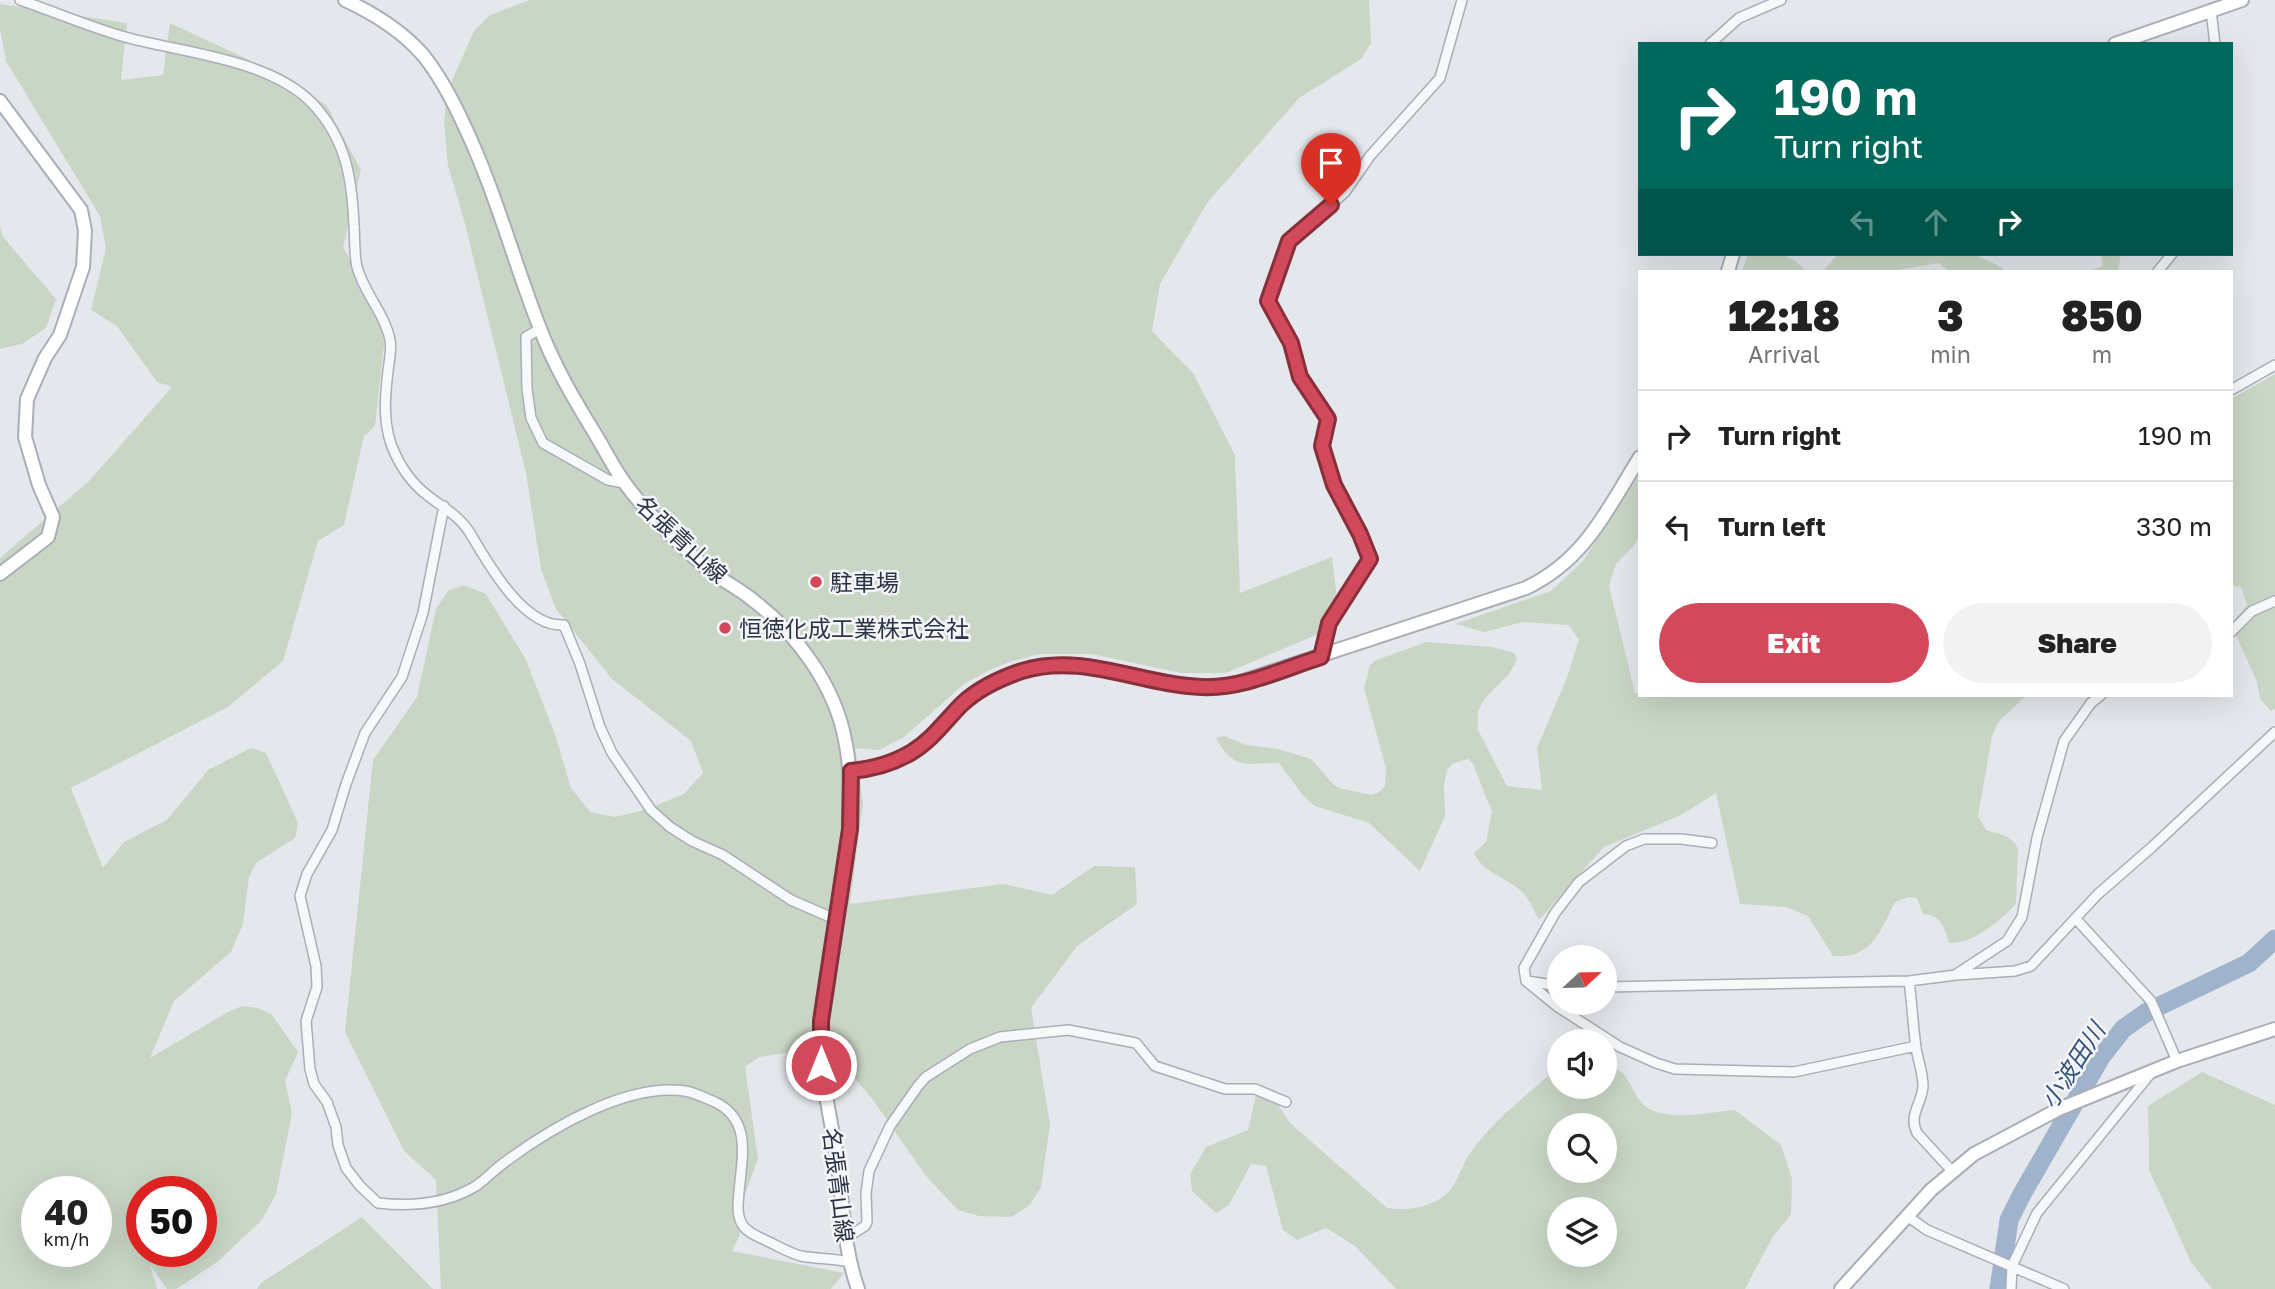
<!DOCTYPE html>
<html lang="en">
<head>
<meta charset="utf-8">
<style>
  body { margin:0; font-family:"Golos Text","Noto Sans JP",sans-serif; background:#f2f2f2; color:#222; height:100vh; display:flex; flex-direction:column; font-size:26px; white-space:nowrap }
  * { box-sizing:border-box; margin:0 }
  p { font-size:23px; color:#767676 }
  .icon { flex:none; width:38px; height:38px; fill:none; stroke:currentColor; stroke-width:2; stroke-linecap:round; stroke-linejoin:round }
  .map { position:relative; flex:1; overflow:hidden }
  .sheet { position:absolute; left:1638px; top:270px; width:595px; height:427px; display:flex; flex-direction:column; background:#fff; border-radius:0px; box-shadow:0 7px 28px #0002 }
  .sheet>* { flex:none }
  .hud { position:absolute; left:1638px; top:42px; width:595px; height:214px; border-radius:0px; box-shadow:0 7px 28px #0002; background:#00695c; color:#fff; overflow:hidden }
  .needle { width:46px; rotate:68deg }
  .controls { position:absolute; left:1547px; top:945px; display:grid; gap:14px }
  .controls a { display:grid; place-items:center; width:70px; height:70px; border-radius:50%; background:#fff; box-shadow:0 7px 28px #0002; font-size:35px }
  .speed { position:absolute; left:21px; top:1176px; display:flex; gap:14px; font-size:35px; font-weight:700; text-align:center }
  .speed>* { display:grid; place-content:center; width:91px; height:91px; border-radius:50%; background:#fff; box-shadow:0 7px 28px #0002; line-height:1 }
  .speed small { font-size:18px; font-weight:400 }
  .speed .limit { border:10px solid #d22; background:#fff; color:#111 }
  .pin { position:absolute; display:grid; place-items:center; width:60px; height:60px; color:#fff; margin:-72px -30px; border-radius:50% 50% 50% 0; rotate:-45deg; box-shadow:0 0 7px #0007 }
  .pin .icon { rotate:45deg }
  .me { position:absolute; width:77px; margin:-38px; rotate:0deg; stroke-linejoin:round; filter:drop-shadow(0 0 5px #0008) }
  .turn { display:flex; align-items:center; gap:24px; height:147px; padding:0 21px; font-size:32px }
  .turn .icon { width:91px; height:91px; stroke-width:2.5 }
  .turn b { display:block; font-size:49px; line-height:60px }
  .lanes { display:flex; align-items:center; height:66px; padding:0 21px; background:#0003; justify-content:center; gap:35px; direction:ltr }
  .lanes .off { opacity:.35 }
  .eta { display:flex; justify-content:space-evenly; align-items:center; height:119px; text-align:center }
  .eta b { font-size:42px; font-weight:800; line-height:49px }
  .button { display:flex; gap:14px; margin-top:auto; padding:14px 21px }
  .button a { flex:1; height:80px; border-radius:42px; background:#d1495b; color:#fff; font-size:28px; font-weight:800; line-height:80px; text-align:center }
  .button a+a { background:#f2f2f2; color:#222 }
  ul { padding:0; list-style:none }
  li { display:flex; align-items:center; gap:21px; height:91px; padding:0 21px; border-top:2px solid #e0e0e0 }
  li div { flex:1 }
  li b { display:block; font-size:26px }
  li em { font-style:normal }
  .map>svg:first-child { display:block }
  .green { fill:#c9d6c5; fill-rule:evenodd }
  .lines { fill:none; stroke-linecap:round; stroke-linejoin:round }
  .river { stroke:#9fb4cc; stroke-width:19 }
  .street-casing { stroke:#a9aeb7; stroke-width:12 }
  .secondary-casing { stroke:#a9aeb7; stroke-width:16 }
  .street { stroke:#f7f8fa; stroke-width:9 }
  .secondary { stroke:#fff; stroke-width:12 }
  .route-casing { stroke:#882f3b; stroke-width:18 }
  .route { stroke:#d1495b; stroke-width:12 }
  .poi-dot { fill:#d1495b; stroke:#f4f6f9; stroke-width:2.5 }
  .labels { text-anchor:middle; dominant-baseline:central; stroke-width:5; stroke-linejoin:round; paint-order:stroke }
  .street-label { font-size:23px; fill:#2b3445; stroke:#f4f6f9 }
  .poi-label { font-size:23px; fill:#2b3445; stroke:#f4f6f9; text-anchor:start }
  .water-label { font-size:24px; font-style:italic; fill:#34527a; stroke:#f4f6f9 }
</style>
</head>
<body>
<div class="map">
<svg width="2275" height="1289" viewBox="0 0 2275 1289">
  <rect width="100%" height="100%" fill="#e4e7ec"/>
  <path class="green" d="M530 0H1369L1371 43 1361 59 1299 98 1207 203 1160 284 1152 331 1193 373 1235 455 1240 593 1332 557 1340 625 1225 673H1181L1092 654H1039L1009 662 990 670 964 684 904 737 879 750 855 748 863 803 850 904 1004 884 1052 895 1094 866 1135 867 1137 904 1077 946 1031 1008 1050 1124 1041 1187 1030 1205 1011 1217 979 1216 958 1210 926 1176 873 1100 847 1069 823 1055 799 1051 759 1057 745 1067 758 1159 738 1213 740 1235 732 1251 844 1273 831 1289H441L436 1180 404 1151 345 1032 373 760 417 697 436 609 448 591 464 585 486 594 525 658 555 734 571 788 590 812 615 817 644 810 684 794 703 773 691 741 612 679 556 609 541 569 526 473 464 220 448 166 444 121 447 92 474 31 490 15Z
    M0 4 127 23 121 80 163 75 170 23 283 76 327 106 361 170 343 247 386 326 375 426 364 436 344 525 318 541 283 661 228 707 71 788 103 868 124 842 167 820 208 770 251 748 266 753 298 823 295 838 256 863 249 877 243 924 231 952 174 1001 150 1058 228 1012 242 1006 258 1008 272 1015 298 1052 285 1081 292 1113 276 1194 261 1221 217 1262 176 1289H167L150 1265 157 1289H0V558L89 481 172 387 157 382 117 326 91 310 106 248 100 216 6 61 0 29ZM37 1192H96V1251H37ZM142 1192H201V1251H142Z
    M0 225 3 237 56 299 46 328 22 344 0 349Z
    M1748 254C1776 254 1785 249 1806 271H1742Z
    M1838 254H1975C1985 261 1996 262 2005 271H1949L1939 263 1891 271H1823Z
    M2101 254H2121L2118 271H2088L2103 266Z
    M2275 374V709L2271 711 2260 699 2257 682 2231 624 2247 605 2241 587 2231 585V399Z
    M1640 474V534L1635 544 1616 564 1609 586 1635 693 2027 695 1999 721 1992 736 1978 816 1986 830C1998 834 2013 835 2018 849L2016 904C2001 920 1972 945 1949 943 1945 928 1941 914 1923 914L1917 898 1909 897 1895 902C1880 932 1872 959 1833 956L1808 916 1786 907 1740 904 1716 793 1681 815 1604 847 1539 920C1534 911 1529 898 1521 891 1507 878 1482 872 1474 853L1486 842 1492 812 1473 764 1468 759 1452 764 1447 770 1444 785 1445 816 1420 871 1369 823 1315 806 1305 798 1279 763C1246 763 1234 771 1216 738L1224 736 1247 745 1278 749 1311 759 1333 784 1339 788 1371 795 1378 793 1385 786 1386 768 1364 688 1370 665 1376 660 1427 642 1492 647 1515 653 1517 660 1509 674 1486 697 1478 711V730L1507 786 1542 790 1537 748 1566 680 1579 640 1569 625 1522 622 1485 632 1455 624 1551 591 1583 561Z
    M1605 1064C1629 1070 1628 1085 1641 1102 1658 1124 1710 1112 1735 1110L1781 1145 1792 1179 1791 1214 1772 1238 1745 1289H1396L1355 1246 1326 1228 1297 1240 1283 1230 1266 1166 1251 1164 1229 1205 1216 1213 1192 1191 1190 1174 1206 1147 1248 1130 1256 1095 1273 1097 1290 1123 1387 1208C1405 1211 1428 1208 1444 1196 1456 1187 1461 1167 1469 1155 1491 1122 1529 1093 1559 1067V1087H1605ZM1559 1125H1605V1171H1559ZM1559 1209H1605V1255H1559Z
    M2202 1072 2275 1105V1289H2212L2191 1262 2149 1170 2148 1106Z
    M362 1217 433 1289H257L261 1283Z"/>
  <g class="lines">
    <path class="river" d="M1999 1289 2009 1220 2022 1194 2101 1057 2123 1029 2147 1012 2249 963 2275 939"/>
    <defs>
      <path id="street" d="M20 0C55 12 90 27 125 37 183 53 269 59 312 103 346 139 352 178 354 225 355 239 354 254 357 267 364 293 385 314 390 340 392 350 389 361 388 371 385 396 383 420 391 444 399 465 410 482 427 495 446 510 461 516 473 538 490 567 525 628 564 625L580 664 600 727 612 753 651 810 670 827 692 841 723 855 791 900 837 920
        M2211 11 2215 44
        M1710 44 1739 18 1781 0
        M2158 271 2172 254
        M540 329 526 337 527 389 531 418 543 443 608 480 624 483
        M2231 390 2275 365
        M444 506 423 613 402 677 365 733 346 784 332 830 307 874 300 896 316 966 317 987 306 1021 310 1069 314 1084 327 1102 336 1127 338 1145 346 1168 360 1186 378 1203C412 1207 446 1204 476 1186 486 1179 495 1169 505 1162 551 1128 626 1083 685 1091 696 1093 705 1098 715 1102 752 1120 742 1157 739 1192 738 1204 736 1217 744 1227 750 1234 759 1237 767 1241 778 1246 789 1253 801 1256 816 1259 833 1258 849 1262
        M2231 632 2252 611 2275 601
        M1321 657 1329 623 1370 559 1360 534 1333 485 1322 446 1328 419 1300 377 1291 343 1268 301 1289 241 1317 218 1345 192 1370 156 1440 78 1462 0
        M1712 843 1681 839H1644L1626 846 1579 882 1555 913 1524 968 1526 981 1558 1007 1620 1047 1656 1063 1675 1069 1794 1072 1916 1046
        M2076 919 2151 1001 2177 1061
        M1958 973 2007 941 2022 917 2037 838 2064 741 2091 703 2101 695
        M1527 981 1559 986
        M1909 981C1912 1003 1913 1026 1916 1048 1918 1060 1923 1073 1923 1086 1922 1104 1908 1115 1917 1133L1952 1171
        M1605 987 1909 981 1956 975 2015 971 2031 966 2098 894 2152 847 2275 732
        M1907 1216 1927 1230 2064 1289
        M846 1238 865 1226 867 1222 866 1193 869 1171 890 1126 918 1086 926 1077 970 1049 1000 1037 1068 1030 1136 1043 1155 1066 1225 1089H1255L1286 1102
        M2011 1289 2012 1266 2037 1213 2151 1073"/>
      <path id="secondary" d="M345 0C373 13 402 31 423 55 440 76 453 101 464 125 495 190 513 259 539 326 554 366 575 401 597 437 606 452 614 468 624 482 644 510 679 544 705 567 720 580 739 588 754 601 797 634 835 686 845 740 864 833 830 927 821 1019 817 1066 830 1112 837 1158 843 1202 843 1247 858 1289
        M2115 44 2242 0
        M0 101 81 210 85 231 83 267 60 335 45 358 27 399 25 437 39 485 53 517 48 537 0 574
        M1728 271 1733 254
        M851 771C873 769 892 764 911 753 932 741 945 721 961 705 980 687 1006 674 1031 668 1098 653 1163 695 1231 685L1526 588C1585 560 1607 510 1640 457
        M1841 1289 1931 1190 1974 1154 2059 1109 2177 1061 2275 1029"/>
    </defs>
    <use href="#street" class="street-casing"/>
    <use href="#secondary" class="secondary-casing"/>
    <use href="#street" class="street"/>
    <use href="#secondary" class="secondary"/>
  </g>
  <g class="lines">
    <defs>
      <path id="route" d="M821 1065V1021L850 829 851 771C873 769 892 764 912 752 932 740 945 721 962 704 978 689 1001 678 1022 671 1082 652 1141 685 1202 687 1242 689 1283 669 1321 657L1329 623 1370 559 1360 534 1334 485 1322 446 1328 419 1300 377 1291 343 1268 301 1289 241 1331 205"/>
    </defs>
    <use href="#route" class="route-casing"/>
    <use href="#route" class="route"/>
  </g>
  <g class="poi-dot">
    <circle cx="816" cy="582" r="7"/>
    <circle cx="725" cy="628" r="7"/>
  </g>
  <g class="labels">
    <g class="street-label">
      <text transform="translate(682 539) rotate(43)">名張青山線</text>
      <text transform="translate(839 1185) rotate(83)">名張青山線</text>
    </g>
    <g class="poi-label">
      <text x="830" y="582">駐車場</text>
      <text x="739" y="628">恒徳化成工業株式会社</text>
    </g>
    <g class="water-label">
      <text transform="translate(2072 1065) rotate(-57)">小波田川</text>
    </g>
  </g>
</svg>
<div class="controls">
<a><svg class="needle" viewBox="-14 -14 28 28"><path d="M0-13l5 13h-10z" fill="#e53935"/><path d="M0 13l5-13h-10z" fill="#767676"/></svg></a>
<a><svg class="icon" aria-label="sound" viewBox="0 0 24 24"><path d="M4 9h4l5-4v14l-5-4H4zM17 9q2 3 0 6"/></svg></a>
<a><svg class="icon" aria-label="search" viewBox="0 0 24 24"><circle cx="10" cy="10" r="6"/><path d="M15 15l6 6"/></svg></a>
<a><svg class="icon" aria-label="layers" viewBox="0 0 24 24"><path d="M12 4l9 5-9 5-9-5zM3 14l9 5 9-5"/></svg></a>
</div>
<div class="speed"><div>40<small>km/h</small></div><div class="limit">50</div></div>
<div class="pin" style="left:1331px;top:205px;background:#d93025"><svg class="icon" aria-label="arrive" viewBox="0 0 24 24"><path d="M6 21V4h12l-3 4 3 4H6"/></svg></div>
<svg class="me" style="left:821px;top:1065px" viewBox="-20 -20 40 40"><circle r="17" fill="#d1495b" stroke="#fff" stroke-width="3"/><path d="M0-11L8 9 0 5-8 9z" fill="#fff"/></svg>
<div class="hud">
<div class="turn"><svg class="icon" aria-label="right" viewBox="0 0 24 24"><path d="M7 20v-9h11M14 6l5 5-5 5"/></svg><div><b>190 m</b>Turn right</div></div>
<div class="lanes"><svg class="icon off" aria-label="left" viewBox="0 0 24 24"><path d="M17 20v-9H6M10 6l-5 5 5 5"/></svg><svg class="icon off" aria-label="ahead" viewBox="0 0 24 24"><path d="M12 20V5M6 11l6-6 6 6"/></svg><svg class="icon" aria-label="right" viewBox="0 0 24 24"><path d="M7 20v-9h11M14 6l5 5-5 5"/></svg></div>
</div>
<section class="sheet">
<div class="eta">
<div><b>12:18</b><p>Arrival</p></div>
<div><b>3</b><p>min</p></div>
<div><b>850</b><p>m</p></div>
</div>
<ul>
<li><svg class="icon" aria-label="right" viewBox="0 0 24 24"><path d="M7 20v-9h11M14 6l5 5-5 5"/></svg><div><b>Turn right</b></div><em>190 m</em></li>
<li><svg class="icon" aria-label="left" viewBox="0 0 24 24"><path d="M17 20v-9H6M10 6l-5 5 5 5"/></svg><div><b>Turn left</b></div><em>330 m</em></li>
</ul>
<div class="button"><a>Exit</a><a>Share</a></div>
</section>
</div>
</body>
</html>
